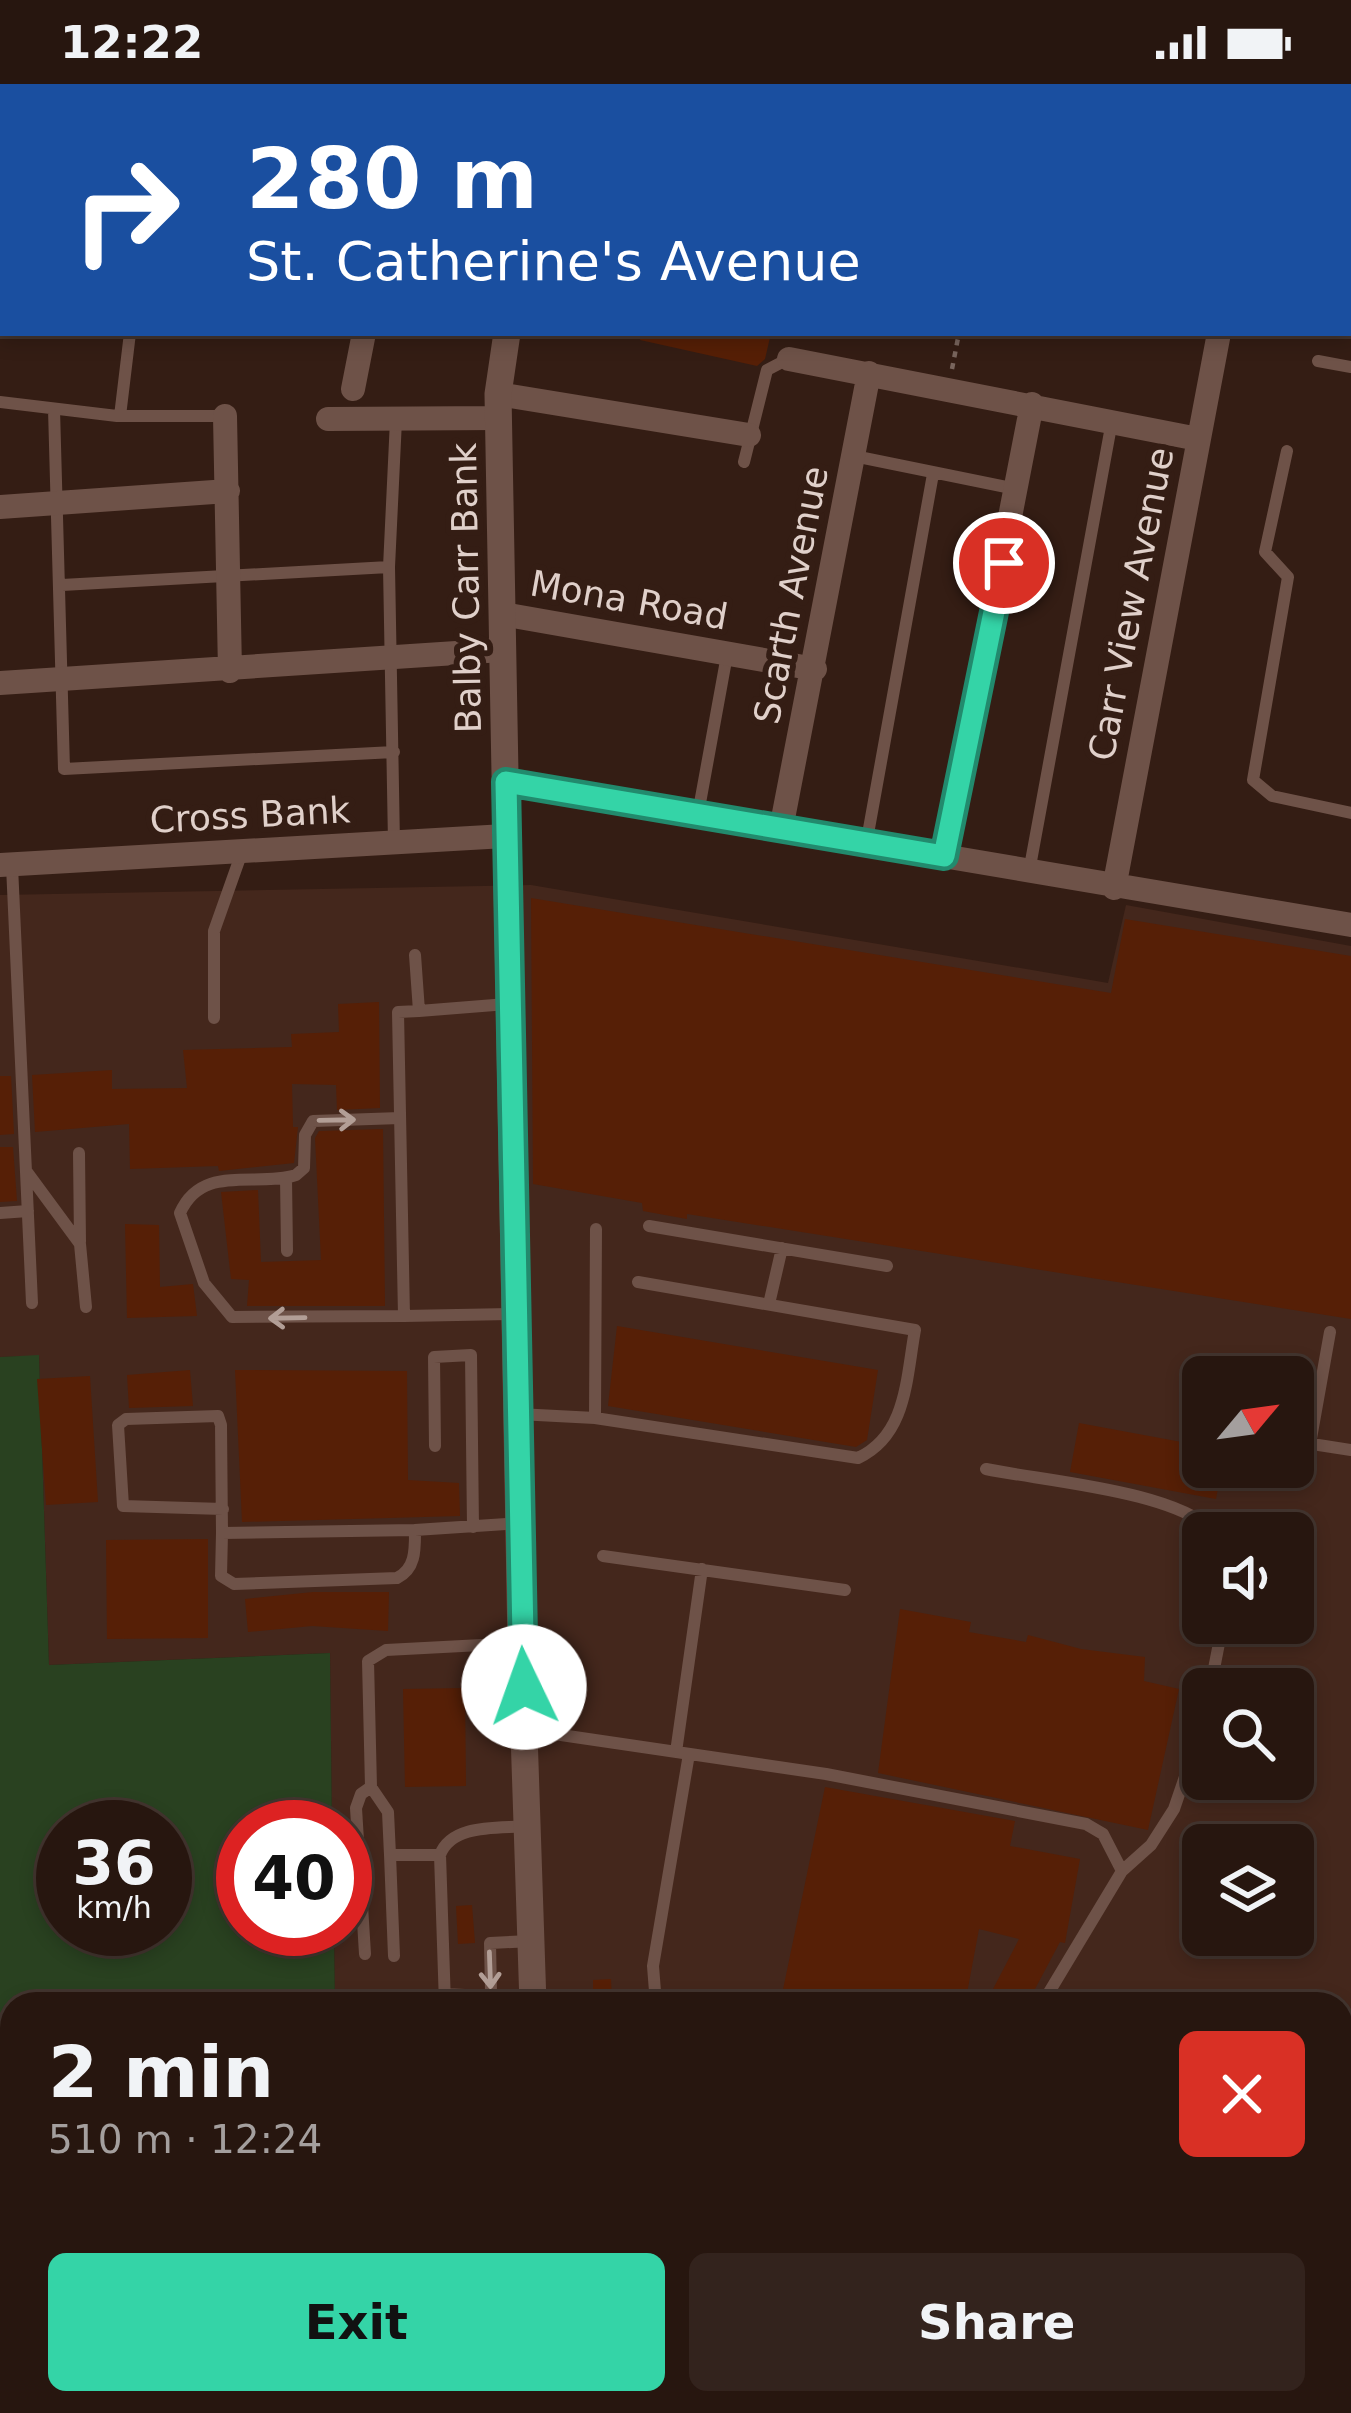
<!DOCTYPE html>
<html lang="en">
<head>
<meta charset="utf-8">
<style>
  body { margin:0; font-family:"DejaVu Sans",sans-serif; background:#33231d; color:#f1f3f6; height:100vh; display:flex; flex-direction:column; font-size:45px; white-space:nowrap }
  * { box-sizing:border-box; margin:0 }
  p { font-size:39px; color:#a49f9e }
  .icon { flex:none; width:66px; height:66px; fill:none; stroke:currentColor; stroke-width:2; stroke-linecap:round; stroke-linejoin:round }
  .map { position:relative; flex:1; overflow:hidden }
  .panel { position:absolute; left:0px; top:1908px; width:1353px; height:423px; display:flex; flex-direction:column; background:#27160f; border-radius:36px 36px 0 0; box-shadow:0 6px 18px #0003,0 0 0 3px #43352f }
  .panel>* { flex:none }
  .guide { position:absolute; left:0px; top:0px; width:1353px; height:252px; box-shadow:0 6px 18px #0003,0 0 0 3px #43352f; background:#1a4fa0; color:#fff; overflow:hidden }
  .needle { width:78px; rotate:61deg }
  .tools { position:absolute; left:1182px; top:1272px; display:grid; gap:24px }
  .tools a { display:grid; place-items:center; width:132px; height:132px; border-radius:18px; background:#27160f; box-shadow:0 6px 18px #0003,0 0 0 3px #43352f; font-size:60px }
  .speed { position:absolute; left:36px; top:1716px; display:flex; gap:24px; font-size:60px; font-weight:700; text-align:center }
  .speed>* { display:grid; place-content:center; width:156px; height:156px; border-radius:50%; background:#27160f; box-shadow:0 6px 18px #0003,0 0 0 3px #43352f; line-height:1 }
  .speed small { font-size:30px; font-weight:400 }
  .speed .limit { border:18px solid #d22; background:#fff; color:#111 }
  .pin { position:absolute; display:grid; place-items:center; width:102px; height:102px; color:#fff; margin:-51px; border:6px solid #fff; border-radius:50%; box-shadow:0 3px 12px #0007 }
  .me { position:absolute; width:132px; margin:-66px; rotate:357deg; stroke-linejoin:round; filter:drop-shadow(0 0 9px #0008) }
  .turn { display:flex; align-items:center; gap:42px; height:252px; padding:0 48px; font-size:54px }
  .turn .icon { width:156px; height:156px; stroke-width:2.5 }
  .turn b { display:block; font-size:84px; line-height:102px }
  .round { display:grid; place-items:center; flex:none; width:126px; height:126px; border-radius:18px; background:#33231d }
  .overview { display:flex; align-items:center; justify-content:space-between; height:204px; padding:0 48px }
  h1 { font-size:72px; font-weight:700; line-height:90px }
  .action { display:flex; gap:24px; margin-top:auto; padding:24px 48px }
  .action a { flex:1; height:138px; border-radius:18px; background:#34d4a7; color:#111; font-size:48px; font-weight:700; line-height:138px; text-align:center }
  .action a+a { background:#33231d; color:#f1f3f6 }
  .status { display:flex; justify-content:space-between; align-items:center; height:84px; padding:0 60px; background:#27160f; direction:ltr }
  .status svg { height:33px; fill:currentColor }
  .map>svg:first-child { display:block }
  .built { fill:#44271c; fill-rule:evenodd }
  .green { fill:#294120; fill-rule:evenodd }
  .forest { fill:#3e6330 }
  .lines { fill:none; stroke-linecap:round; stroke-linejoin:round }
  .stream { stroke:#324c7e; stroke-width:6 }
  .building { fill:#561f06 }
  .path { stroke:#79655d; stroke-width:4.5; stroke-dasharray:6 6; stroke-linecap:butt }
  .service { stroke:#6e5248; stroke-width:12 }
  .minor { stroke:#6e5248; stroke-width:24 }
  .tertiary { stroke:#6e5248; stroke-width:27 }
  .primary { stroke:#b77f6b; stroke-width:30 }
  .rail { stroke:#beada6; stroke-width:6; stroke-dasharray:24 12; stroke-linecap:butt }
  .oneway { stroke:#b29e96 }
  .route-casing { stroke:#228a6d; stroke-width:30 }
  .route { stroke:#34d4a7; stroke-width:21 }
  .labels { text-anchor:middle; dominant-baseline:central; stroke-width:12; stroke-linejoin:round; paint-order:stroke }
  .street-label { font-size:36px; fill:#e0d0ca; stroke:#341d14 }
</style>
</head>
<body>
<div class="status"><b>12:22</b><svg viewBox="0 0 49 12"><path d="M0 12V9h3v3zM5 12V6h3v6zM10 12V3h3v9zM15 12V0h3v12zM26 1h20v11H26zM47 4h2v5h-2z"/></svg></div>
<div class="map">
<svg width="1351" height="2329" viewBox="0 0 1351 2329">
  <rect width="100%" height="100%" fill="#341d14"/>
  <path class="built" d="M531 801 1108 899 1126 821 1351 862V2219L1341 2255V1920H335L334 1845H345V1743H332L330 1569 49 1581 39 1272 0 1273V811ZM1203 1293H1293V1383H1203ZM1203 1449H1293V1539H1203ZM1203 1605H1293V1695H1203ZM1203 1761H1293V1851H1203Z
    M12 1958V2319H1322L1319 2329H0V1959Z"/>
  <path class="green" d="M1016 0H1351V76L1350 3Z
    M39 1271 49 1581 330 1569 332 1743H243V1845H334L335 1920H12V1958L0 1959V1273ZM63 1743H165V1845H63Z"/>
  <path class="forest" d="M1351 2219V2329H1319L1322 2319H1341V2255Z"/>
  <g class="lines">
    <path class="stream" d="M500 2319V2329"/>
  </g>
  <path class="building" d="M641 249H771L765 275 757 282 640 256Z
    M531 814 1111 909 1125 835 1351 872V1235L687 1130V1135L643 1127 642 1119 533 1100Z
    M379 918 380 1024 337 1026 336 1001 292 1000 293 1043H298L294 1079 219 1087 218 1082 130 1085 129 1040 35 1048 32 991 112 986V1005L187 1004 183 966 292 963 291 950 339 948 338 920Z
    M0 992H11L14 1050 0 1051Z
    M383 1045 385 1222H247L249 1196 231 1195 221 1108 258 1106 261 1178 321 1176 315 1054 319 1047Z
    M0 1063H13L17 1117 0 1118Z
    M125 1140 159 1141 160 1203 193 1200 197 1232 127 1234Z
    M617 1242 878 1286 867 1356 856 1363 608 1322Z
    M190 1286 193 1322 129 1324 127 1291Z
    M235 1286 407 1287 408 1396 459 1399 460 1432 242 1438Z
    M90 1292 98 1418 46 1421 37 1295Z
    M1079 1339 1203 1362V1383H1222L1216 1415 1070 1388Z
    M208 1455V1554L107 1555 106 1456Z
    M313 1508H389L388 1547 312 1542 248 1548 245 1515Z
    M900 1525 971 1538 969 1548 1026 1558 1028 1551 1081 1565 1145 1573 1144 1597 1179 1605 1148 1746 878 1689Z
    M465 1604 466 1702 405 1703 403 1605Z
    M825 1703 1015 1737 1010 1762 1080 1775 1065 1859 1060 1858 1027 1920 992 1907 1019 1855 979 1845 965 1920H780Z
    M472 1821 475 1859 458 1860 456 1822Z
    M611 1895 612 1920H593V1896Z"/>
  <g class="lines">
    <path class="path" d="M1269 3 1270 0
      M952 285 959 249
      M1341 1967 1349 1955
      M1200 2329 1204 2319"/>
    <path class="service" d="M81 0 90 3
      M1318 277 1351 283
      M0 318 117 332H225
      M54 325 64 685 394 668
      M120 332 130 249
      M1287 367 1265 468 1288 493 1253 696 1272 712 1351 729
      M854 372 1016 405
      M744 378 767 286 788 275
      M62 501 389 483
      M698 730 727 571
      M394 759 389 483 396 336
      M866 761 933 390
      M12 782 32 1219
      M1029 788 1112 337
      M415 871 419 927 507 920
      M419 927 398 928 404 1232 515 1230
      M214 934V847L242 768
      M400 1034 313 1037 305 1051 304 1084 296 1091C255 1104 202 1079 180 1129L204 1199 232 1233 404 1232
      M79 1069 80 1158
      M27 1088 80 1160 86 1223
      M286 1094 287 1167
      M0 1129 28 1127
      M649 1142 887 1182
      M769 1220 782 1164
      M518 1330 595 1334 596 1145
      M595 1334 858 1374C907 1351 906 1295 915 1246L638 1198
      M1293 1357 1351 1366
      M1310 1360 1330 1248
      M435 1362 434 1273 471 1271 473 1443
      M986 1385C1044 1397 1178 1407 1215 1449
      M415 1446 520 1439
      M222 1449 221 1492 234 1500 397 1494C416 1485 415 1465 415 1446L222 1449 221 1341 218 1332 126 1335 118 1341 123 1422 223 1425
      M603 1472 845 1506
      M1210 1605 1223 1539
      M527 1646 826 1690 1086 1740 1103 1750 1122 1787
      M676 1668 702 1485
      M390 1771 388 1728 371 1703 368 1577 386 1566 521 1559
      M365 1870 356 1724 361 1710 371 1703
      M394 1872 390 1771H440
      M444 1910 486 1912 491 1907 490 1859 531 1857
      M445 1920 440 1771C452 1739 499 1745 528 1742
      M656 1920 653 1882 689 1670
      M1042 1920 1122 1787 1151 1761 1174 1725 1203 1640
      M484 2319V2329
      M841 2319V2329"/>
    <path class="minor" d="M26 3V0
      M0 175 3 155
      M789 275 1198 355
      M353 305 364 249
      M498 310 749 351
      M225 332 230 587
      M328 335 499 334
      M0 423 228 407
      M502 530 815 585
      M0 599 502 566
      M506 698 1351 841
      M781 745 869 289
      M944 772 1032 320
      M0 781 505 752
      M1114 804 1219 249"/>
    <path class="tertiary" d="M566 3 567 0
      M507 249 498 310 521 1559 533 1920
      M542 2319 543 2329"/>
    <path class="primary" d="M746 0 760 3
      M882 0 896 3
      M1350 96 1351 97
      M1350 129H1351"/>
    <path class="rail" d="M1341 2086 1351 2061
      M1341 2132 1351 2106
      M1341 2163 1351 2138
      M1341 2210 1351 2185
      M1241 2329 1245 2319
      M1270 2329 1273 2319
      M1300 2329 1303 2319"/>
  </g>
  <defs><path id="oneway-shaft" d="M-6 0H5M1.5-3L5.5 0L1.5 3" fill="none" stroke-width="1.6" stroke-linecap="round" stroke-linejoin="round" transform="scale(3)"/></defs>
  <g class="oneway">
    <use href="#oneway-shaft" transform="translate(337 1036) rotate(-1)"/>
    <use href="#oneway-shaft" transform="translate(287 1234) rotate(179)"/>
    <use href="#oneway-shaft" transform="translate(490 1886) rotate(88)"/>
  </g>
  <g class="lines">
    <defs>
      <path id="route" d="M524 1603 506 698 944 772 1004 479"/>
    </defs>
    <use href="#route" class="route-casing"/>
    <use href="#route" class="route"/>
  </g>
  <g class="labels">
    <g class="street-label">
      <text transform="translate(466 504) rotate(-91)">Balby Carr Bank</text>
      <text transform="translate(791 511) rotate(-79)">Scarth Avenue</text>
      <text transform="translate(629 516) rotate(10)">Mona Road</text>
      <text transform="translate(1131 520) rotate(-79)">Carr View Avenue</text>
      <text transform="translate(250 731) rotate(-3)">Cross Bank</text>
    </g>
  </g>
</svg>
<div class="tools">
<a><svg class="needle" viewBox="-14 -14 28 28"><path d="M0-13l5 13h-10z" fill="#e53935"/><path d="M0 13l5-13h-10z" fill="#a49f9e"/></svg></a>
<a><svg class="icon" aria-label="sound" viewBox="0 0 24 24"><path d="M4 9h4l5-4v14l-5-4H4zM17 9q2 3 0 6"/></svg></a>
<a><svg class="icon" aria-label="search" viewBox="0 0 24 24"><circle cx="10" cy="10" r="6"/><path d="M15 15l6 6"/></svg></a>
<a><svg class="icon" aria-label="layers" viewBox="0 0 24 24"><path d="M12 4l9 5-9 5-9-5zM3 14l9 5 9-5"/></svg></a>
</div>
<div class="speed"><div>36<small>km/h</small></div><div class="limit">40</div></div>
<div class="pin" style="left:1004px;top:479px;background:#d93025"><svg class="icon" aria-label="arrive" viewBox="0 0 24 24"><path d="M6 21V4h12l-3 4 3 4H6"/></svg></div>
<svg class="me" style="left:524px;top:1603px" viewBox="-20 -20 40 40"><circle r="19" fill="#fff"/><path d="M0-13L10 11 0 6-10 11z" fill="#34d4a7"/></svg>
<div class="guide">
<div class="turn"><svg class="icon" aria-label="right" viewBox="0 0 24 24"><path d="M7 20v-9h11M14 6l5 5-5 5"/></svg><div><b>280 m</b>St. Catherine's Avenue</div></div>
</div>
<section class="panel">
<div class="overview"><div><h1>2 min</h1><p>510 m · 12:24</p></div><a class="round" style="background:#d93025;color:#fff"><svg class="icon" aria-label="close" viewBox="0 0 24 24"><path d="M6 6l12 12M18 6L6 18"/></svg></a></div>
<div class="action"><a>Exit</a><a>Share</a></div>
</section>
</div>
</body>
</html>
